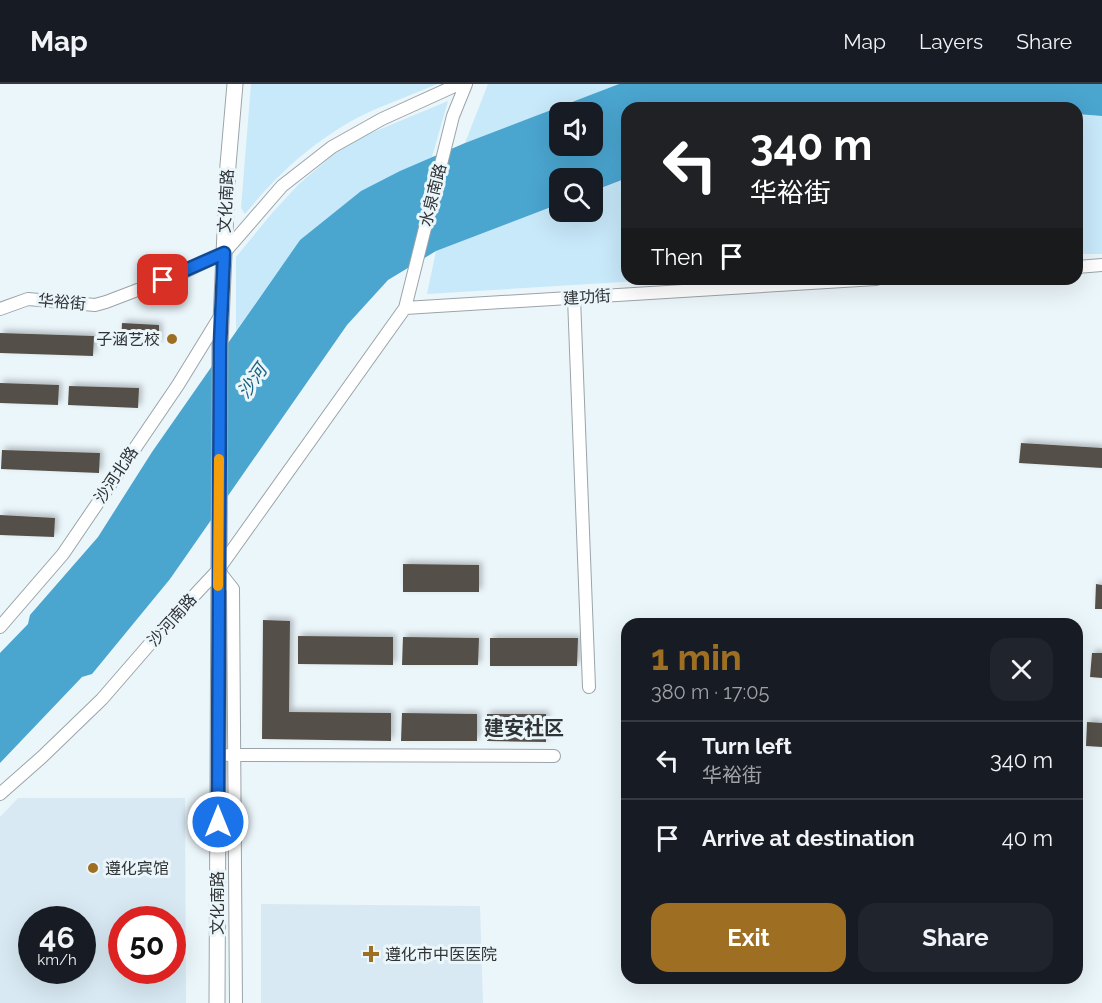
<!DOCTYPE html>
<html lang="en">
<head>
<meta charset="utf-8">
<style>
  body { margin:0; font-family:Raleway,"Noto Sans SC",sans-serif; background:#20242c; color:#f1f3f6; height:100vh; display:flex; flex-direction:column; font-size:22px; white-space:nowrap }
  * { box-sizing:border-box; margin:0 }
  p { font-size:20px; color:#9ea1a6 }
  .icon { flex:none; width:33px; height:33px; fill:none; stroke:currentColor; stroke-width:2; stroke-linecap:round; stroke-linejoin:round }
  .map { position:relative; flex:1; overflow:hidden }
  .details { position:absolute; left:621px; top:534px; width:462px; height:366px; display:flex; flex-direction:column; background:#171b24; border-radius:18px; box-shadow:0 6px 24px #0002 }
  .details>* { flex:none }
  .guide { position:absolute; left:621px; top:18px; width:462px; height:183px; border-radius:18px; box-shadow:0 6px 24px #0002; background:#202124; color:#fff; overflow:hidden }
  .tools { position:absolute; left:549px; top:18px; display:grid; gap:12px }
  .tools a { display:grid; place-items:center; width:54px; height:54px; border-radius:12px; background:#171b24; box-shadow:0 6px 24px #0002; font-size:30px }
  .speed { position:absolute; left:18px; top:822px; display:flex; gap:12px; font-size:30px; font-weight:700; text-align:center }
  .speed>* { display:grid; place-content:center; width:78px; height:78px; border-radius:50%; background:#171b24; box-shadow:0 6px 24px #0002; line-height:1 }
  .speed small { font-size:15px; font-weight:400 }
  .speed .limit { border:9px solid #d22; background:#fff; color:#111 }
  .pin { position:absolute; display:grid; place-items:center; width:51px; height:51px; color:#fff; margin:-26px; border-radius:12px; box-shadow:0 3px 9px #0006 }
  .me { position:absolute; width:66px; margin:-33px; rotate:0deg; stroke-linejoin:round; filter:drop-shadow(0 0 4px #0008) }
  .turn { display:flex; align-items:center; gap:21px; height:126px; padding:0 30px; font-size:27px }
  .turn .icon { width:78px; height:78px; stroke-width:2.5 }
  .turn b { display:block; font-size:42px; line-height:51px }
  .then { display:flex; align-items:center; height:57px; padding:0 30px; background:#0003; gap:12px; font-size:22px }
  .round { display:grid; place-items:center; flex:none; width:63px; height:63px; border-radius:18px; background:#20242c }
  .overview { display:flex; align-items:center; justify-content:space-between; height:102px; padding:0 30px }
  h1 { font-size:36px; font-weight:700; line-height:45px; color:#9e6f22 }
  .action { display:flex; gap:12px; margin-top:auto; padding:12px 30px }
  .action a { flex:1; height:69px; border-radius:18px; background:#9e6f22; color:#fff; font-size:24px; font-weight:700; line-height:69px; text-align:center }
  .action a+a { background:#20242c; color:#f1f3f6 }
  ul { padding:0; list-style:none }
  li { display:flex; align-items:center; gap:18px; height:78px; padding:0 30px; border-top:2px solid #363941 }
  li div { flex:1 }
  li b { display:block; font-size:22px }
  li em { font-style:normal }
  header { display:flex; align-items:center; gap:36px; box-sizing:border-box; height:84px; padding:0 30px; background:#171b24; border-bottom:2px solid #363941 }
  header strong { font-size:28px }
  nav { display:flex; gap:33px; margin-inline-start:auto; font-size:21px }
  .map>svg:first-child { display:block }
  .built { fill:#d8e9f3; fill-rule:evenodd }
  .green { fill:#c8e9fa }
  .water { fill:#4aa5cf; fill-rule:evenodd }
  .building { fill:#555049; filter:url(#shadow) }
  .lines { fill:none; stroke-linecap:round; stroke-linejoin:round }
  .minor-casing { stroke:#9ba4a9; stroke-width:14 }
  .major-casing { stroke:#9ba4a9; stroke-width:17 }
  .minor { stroke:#fff; stroke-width:12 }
  .major { stroke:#fff; stroke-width:15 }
  .route-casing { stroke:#114b97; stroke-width:15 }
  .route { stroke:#1a73e8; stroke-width:10 }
  .slow { stroke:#f59e0b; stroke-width:10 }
  .poi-dot { fill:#9e6f22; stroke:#ebf6fb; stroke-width:2 }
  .labels { text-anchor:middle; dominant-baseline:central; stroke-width:6; stroke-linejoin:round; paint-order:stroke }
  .street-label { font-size:16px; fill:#303436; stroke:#ebf6fb }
  .poi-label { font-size:16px; fill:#303436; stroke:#ebf6fb; text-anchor:start }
  .water-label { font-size:18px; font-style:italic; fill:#195e7c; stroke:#ebf6fb }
  .quarter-label { font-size:20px; font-weight:bold; fill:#303436; stroke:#ebf6fb }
</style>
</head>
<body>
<header>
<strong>Map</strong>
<nav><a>Map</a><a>Layers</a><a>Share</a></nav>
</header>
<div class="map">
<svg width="1102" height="919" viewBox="0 0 1102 919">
  <defs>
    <filter id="shadow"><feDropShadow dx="3" dy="-3" stdDeviation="3" flood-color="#0004"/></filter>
  </defs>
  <rect width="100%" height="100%" fill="#ebf6fb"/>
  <path class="built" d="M18 714H185L186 919H0V733ZM32 836H82V886H32ZM122 836H172V886H122Z
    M261 820 480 822 483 919H261Z"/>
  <path class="green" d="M251 0H437C410 12 373 24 348 39 306 64 276 92 245 130L241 124Z
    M488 0H619L465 59Z
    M448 17 432 73 361 107 300 156 236 247V173L273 128 299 100 347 59Z
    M1077 30 1102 32V170H1077Z
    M627 94V195H672L427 210 436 167 559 120 560 128H592L593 107Z"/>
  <path class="water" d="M619 0H1102V32L1077 30V24H1008L982 22 914 24H627V94L593 107 592 94H560L559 120 436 167 388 196 347 241 170 495 92 590 82 593 0 679V569L28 540 30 531 98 453 152 368 300 156 361 107 400 87 465 59ZM560 28H592V62H560Z"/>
  <path class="building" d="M122 239 159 241V260L121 259Z
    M0 249 94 252 93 272 0 269Z
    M0 299 59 301 58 321 0 319Z
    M69 302 139 304 138 324 68 321Z
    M1021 359 1102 364V384L1019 379Z
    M2 366 100 369 99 389 1 385Z
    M0 431 55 434 54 453 0 451Z
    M403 480 479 481V508H403Z
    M1096 500 1102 501V525H1095Z
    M263 536 290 537 289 628 391 629V657L262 655Z
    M298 552 393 553V581L298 580Z
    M403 553 479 554 478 581H402Z
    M490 554H578L577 582H490Z
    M1092 569H1102V594L1090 593Z
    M402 629 477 630V657H401Z
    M487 630H546V658L487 657Z
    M1087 638 1102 639V663L1086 662Z"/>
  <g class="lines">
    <defs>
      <path id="minor" d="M1077 183 1102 181
        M574 214 589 603
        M405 224 876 195
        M0 225 28 215 95 221 106 218 182 189 224 169 282 102 332 63 382 35 459 0
        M218 486 233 505 236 919
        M0 543 63 470 178 301 221 231
        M228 671 554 672
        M0 710 42 673 102 615 161 547 218 486 405 224 453 32 466 0"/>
      <path id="major" d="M217 919 220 260 228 81 235 0"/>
    </defs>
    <use href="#minor" class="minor-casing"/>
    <use href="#major" class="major-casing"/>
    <use href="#minor" class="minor"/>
    <use href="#major" class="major"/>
  </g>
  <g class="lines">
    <defs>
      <path id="route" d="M163 196 224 169 220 260 218 738"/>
    </defs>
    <use href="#route" class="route-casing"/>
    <use href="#route" class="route"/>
    <path class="slow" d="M218 502 219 375"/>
  </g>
  <g class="poi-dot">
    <circle cx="172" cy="255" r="6"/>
    <circle cx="93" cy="784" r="6"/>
    <path d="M368 861h6v6h6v6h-6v6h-6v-6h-6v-6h6z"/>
  </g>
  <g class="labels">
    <g class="street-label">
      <text transform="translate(433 111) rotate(-76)">水泉南路</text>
      <text transform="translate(226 117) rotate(-87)">文化南路</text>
      <text transform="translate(587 213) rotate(-4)">建功街</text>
      <text transform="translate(62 218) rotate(5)">华裕街</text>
      <text transform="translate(116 391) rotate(-56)">沙河北路</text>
      <text transform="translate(172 536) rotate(-48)">沙河南路</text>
      <text transform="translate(217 819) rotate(-90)">文化南路</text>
    </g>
    <g class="poi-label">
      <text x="160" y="255" text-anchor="end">子涵艺校</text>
      <text x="105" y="784">遵化宾馆</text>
      <text x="385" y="870">遵化市中医医院</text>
    </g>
    <g class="water-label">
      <text transform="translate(252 297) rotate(-55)">沙河</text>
    </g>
    <g class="quarter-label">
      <text x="524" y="644">建安社区</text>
    </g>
  </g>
</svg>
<div class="tools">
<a><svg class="icon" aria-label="sound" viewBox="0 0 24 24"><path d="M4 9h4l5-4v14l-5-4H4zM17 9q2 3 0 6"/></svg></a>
<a><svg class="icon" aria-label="search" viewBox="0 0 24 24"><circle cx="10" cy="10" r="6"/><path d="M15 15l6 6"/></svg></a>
</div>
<div class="speed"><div>46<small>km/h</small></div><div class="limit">50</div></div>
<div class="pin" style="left:163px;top:196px;background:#d93025"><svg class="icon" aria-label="arrive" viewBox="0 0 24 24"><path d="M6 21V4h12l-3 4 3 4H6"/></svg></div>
<svg class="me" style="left:218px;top:738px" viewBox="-20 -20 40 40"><circle r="17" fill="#1a73e8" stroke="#fff" stroke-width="3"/><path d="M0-11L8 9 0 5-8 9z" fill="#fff"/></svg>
<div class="guide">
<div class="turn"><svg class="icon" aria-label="left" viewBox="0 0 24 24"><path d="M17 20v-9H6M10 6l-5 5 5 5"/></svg><div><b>340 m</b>华裕街</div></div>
<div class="then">Then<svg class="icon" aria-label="arrive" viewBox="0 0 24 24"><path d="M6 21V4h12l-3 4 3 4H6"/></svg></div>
</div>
<section class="details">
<div class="overview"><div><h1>1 min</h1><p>380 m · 17:05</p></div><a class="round"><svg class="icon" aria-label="close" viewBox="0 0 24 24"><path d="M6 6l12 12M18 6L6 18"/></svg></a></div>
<ul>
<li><svg class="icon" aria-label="left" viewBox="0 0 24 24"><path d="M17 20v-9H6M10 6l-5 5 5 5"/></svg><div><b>Turn left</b><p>华裕街</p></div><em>340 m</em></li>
<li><svg class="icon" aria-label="arrive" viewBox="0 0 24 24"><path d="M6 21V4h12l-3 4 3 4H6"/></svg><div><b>Arrive at destination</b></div><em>40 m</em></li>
</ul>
<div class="action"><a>Exit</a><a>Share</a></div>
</section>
</div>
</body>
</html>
